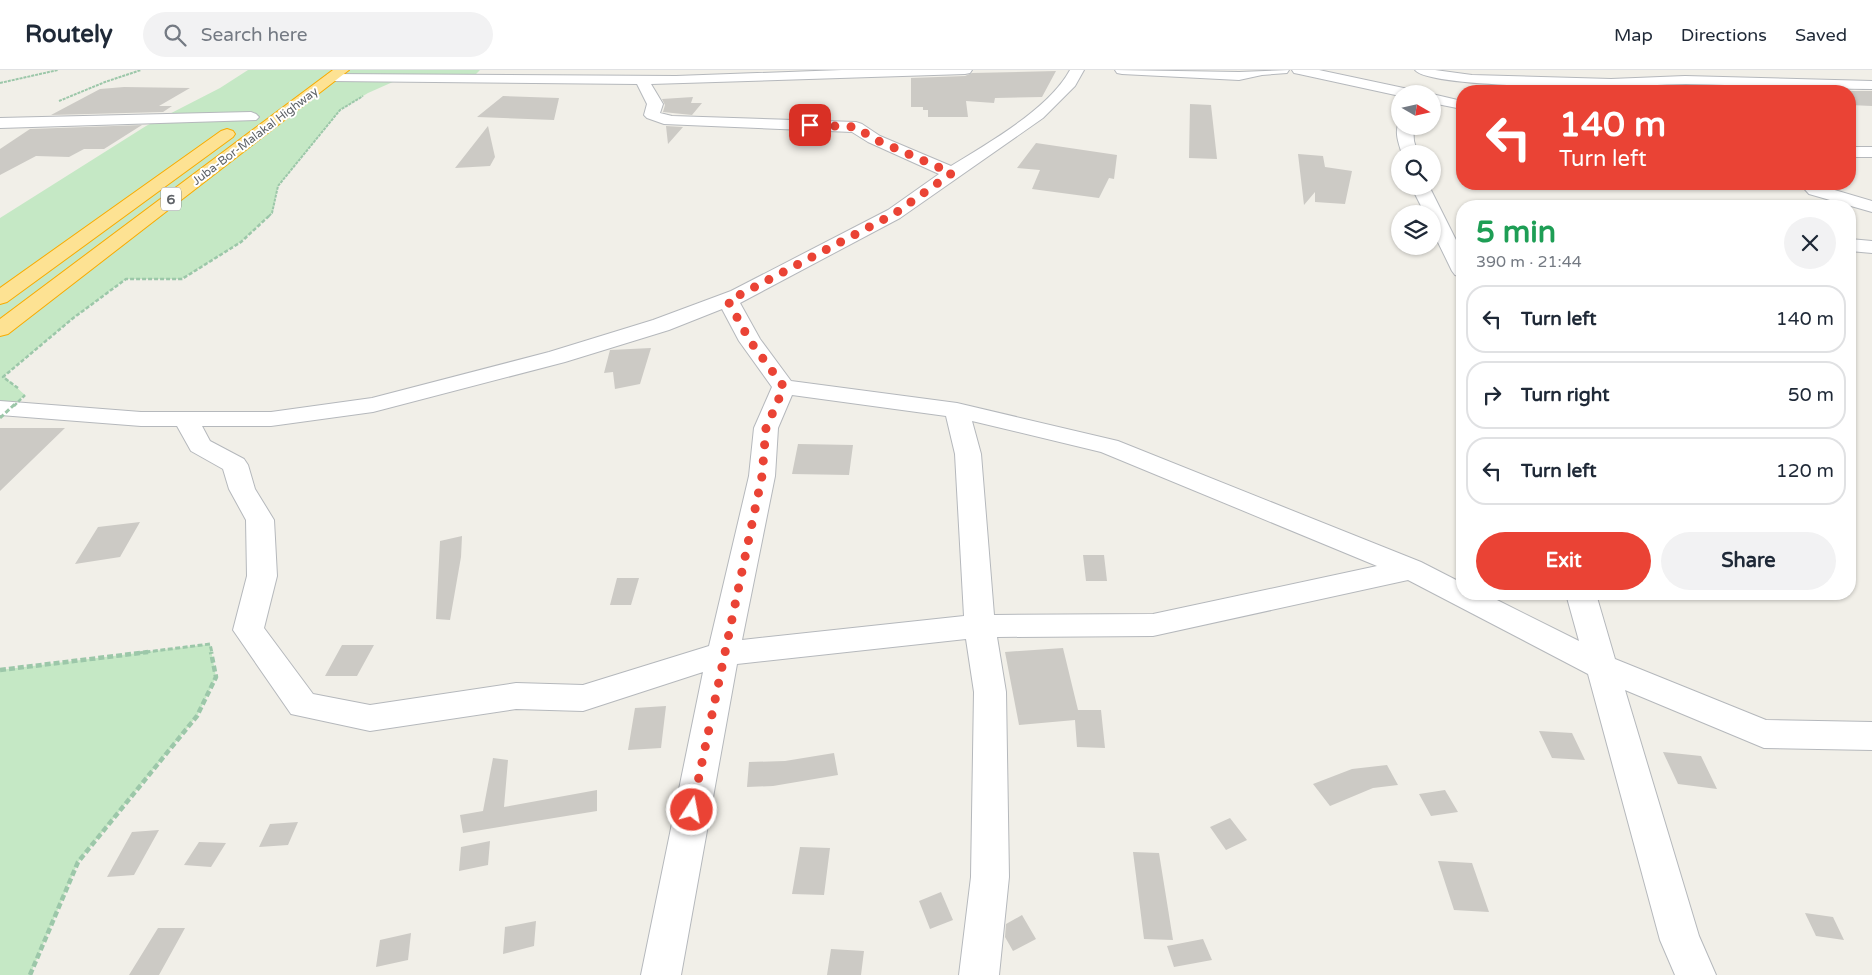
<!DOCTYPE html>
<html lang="en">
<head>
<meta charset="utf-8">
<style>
  body { margin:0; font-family:"Varela Round",sans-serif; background:#f2f2f3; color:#1f2937; height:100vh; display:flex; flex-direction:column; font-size:19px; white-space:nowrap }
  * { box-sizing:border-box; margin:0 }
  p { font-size:16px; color:#747a83 }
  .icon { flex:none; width:28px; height:28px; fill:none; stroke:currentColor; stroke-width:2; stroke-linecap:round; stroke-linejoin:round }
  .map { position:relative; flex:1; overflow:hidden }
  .drawer { position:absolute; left:1456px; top:130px; width:400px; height:400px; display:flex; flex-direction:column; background:#fff; border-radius:20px; box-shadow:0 1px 4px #0004 }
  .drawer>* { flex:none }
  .hud { position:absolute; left:1456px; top:15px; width:400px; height:105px; border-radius:20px; box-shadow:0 1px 4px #0004; background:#ea4335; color:#fff; overflow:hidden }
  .needle { width:32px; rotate:99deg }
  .buttons { position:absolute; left:1391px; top:15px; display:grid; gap:10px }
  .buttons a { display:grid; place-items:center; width:50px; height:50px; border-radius:50%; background:#fff; box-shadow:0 1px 4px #0004; font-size:25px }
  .pin { position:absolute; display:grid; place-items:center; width:42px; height:42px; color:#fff; margin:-21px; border-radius:10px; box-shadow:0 2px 8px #0006 }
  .me { position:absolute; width:55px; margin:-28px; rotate:11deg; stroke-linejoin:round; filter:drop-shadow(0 0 4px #0008) }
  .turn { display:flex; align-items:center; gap:18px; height:105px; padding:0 20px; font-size:22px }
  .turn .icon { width:65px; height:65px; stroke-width:2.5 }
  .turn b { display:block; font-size:35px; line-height:42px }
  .round { display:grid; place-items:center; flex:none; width:52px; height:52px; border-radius:26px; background:#f2f2f3 }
  .headline { display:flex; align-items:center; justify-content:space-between; height:85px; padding:0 20px }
  h1 { font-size:30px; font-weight:700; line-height:38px; color:#1e9e55 }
  .action { display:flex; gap:10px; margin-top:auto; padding:10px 20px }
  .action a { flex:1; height:58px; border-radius:30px; background:#ea4335; color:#fff; font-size:20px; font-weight:700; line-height:58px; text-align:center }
  .action a+a { background:#f2f2f3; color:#1f2937 }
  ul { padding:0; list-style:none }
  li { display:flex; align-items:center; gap:15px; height:68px; margin:0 10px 8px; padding:0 10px; border:2px solid #e0e1e3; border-radius:20px }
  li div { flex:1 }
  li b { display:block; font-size:19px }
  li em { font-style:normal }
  header { display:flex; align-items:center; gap:30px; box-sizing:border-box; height:70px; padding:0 25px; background:#fff; border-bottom:1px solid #e0e1e3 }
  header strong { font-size:24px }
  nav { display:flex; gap:28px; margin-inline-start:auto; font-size:18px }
  .search { width:350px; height:45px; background:#f2f2f3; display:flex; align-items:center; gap:12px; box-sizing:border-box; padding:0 18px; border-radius:28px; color:#747a83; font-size:19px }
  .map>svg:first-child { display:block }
  .green { fill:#c5e8c5 }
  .building { fill:#cccac5 }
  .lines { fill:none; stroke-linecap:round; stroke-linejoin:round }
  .street-casing { stroke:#b5b8bc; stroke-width:2 }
  .highway-casing { stroke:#f9ab00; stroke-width:2 }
  .path-far3 { stroke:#9cc7a9; stroke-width:2; stroke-dasharray:3 1; stroke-linecap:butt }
  .path-far2 { stroke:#9cc7a9; stroke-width:2.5; stroke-dasharray:4 2; stroke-linecap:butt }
  .path-far1 { stroke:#9cc7a9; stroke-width:3; stroke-dasharray:5 2.5; stroke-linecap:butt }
  .path { stroke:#9cc7a9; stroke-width:4.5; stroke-dasharray:6 3; stroke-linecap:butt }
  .street { fill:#fff; fill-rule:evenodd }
  .highway { fill:#fde293; fill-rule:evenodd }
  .path-bridge-far1 { stroke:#9cc7a9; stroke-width:2.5; stroke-dasharray:4 2; stroke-linecap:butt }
  .path-bridge { stroke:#9cc7a9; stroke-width:3; stroke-dasharray:5 2.5; stroke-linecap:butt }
  .route { stroke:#ea4335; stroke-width:9; stroke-dasharray:0 16.2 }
  .labels { text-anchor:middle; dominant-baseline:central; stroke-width:4; stroke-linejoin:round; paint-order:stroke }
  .far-street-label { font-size:12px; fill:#5f6368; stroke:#fff }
  .shield { fill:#fff; stroke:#8f9295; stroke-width:1 }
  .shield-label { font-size:14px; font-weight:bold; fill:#5f6368 }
</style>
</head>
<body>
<header>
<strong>Routely</strong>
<div class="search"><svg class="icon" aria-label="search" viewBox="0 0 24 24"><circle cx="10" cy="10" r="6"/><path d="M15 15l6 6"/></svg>Search here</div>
<nav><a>Map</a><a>Directions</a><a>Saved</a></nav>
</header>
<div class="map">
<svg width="1872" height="905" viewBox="0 0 1872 905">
  <rect width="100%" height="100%" fill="#f1efe8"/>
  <path class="green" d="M248 0H480L474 6 404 7 368 23 340 40 278 116 272 143 241 172 182 209H126L72 249 4 306 25 325 0 348V148L146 56 220 18Z
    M210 574 216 607 197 646 78 792 30 905H0V600Z"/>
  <path class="building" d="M1056 1 1042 27 995 28 994 33 966 31 968 47H928V40H923V37H911V8L965 6 972 3Z
    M124 17 190 18 159 36H172L163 42 51 45 100 19Z
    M1850 21H1872V36L1850 35Z
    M503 26 559 28 554 50 477 47Z
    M693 27 691 33H702L692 45 663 42 665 35 662 29Z
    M1190 34 1211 35 1217 89 1189 88Z
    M142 55 104 79H84L69 87 36 86 0 105V79L30 59Z
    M488 56 495 87 490 96 455 98Z
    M666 56 683 57 668 74Z
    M1036 73 1117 85 1114 109 1109 108 1099 128 1032 119 1040 100 1017 98Z
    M1298 84 1323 86 1325 97 1352 101 1345 134 1315 132V122L1304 135Z
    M651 278 640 314 615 319 613 302 604 303 610 280Z
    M0 358H65L0 421Z
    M798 374 853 375 849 405 792 404Z
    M140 452 120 487 75 494 98 457Z
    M462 466 461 487 450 550 436 549 440 471Z
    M1083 485H1104L1107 511H1086Z
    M617 508H639L631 535H610Z
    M342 575H374L357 606H325Z
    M1063 578 1078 640H1101L1105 678 1077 677 1075 650 1019 655 1005 582Z
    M666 636 661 678 628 680 635 638Z
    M1539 661 1572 663 1585 690 1552 688Z
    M1663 682 1701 686 1717 719 1678 714Z
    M834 683 838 705 773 716 747 717 749 692 785 691Z
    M493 688 508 690 504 737 597 720V741L463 763 460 745 483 741Z
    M1387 695 1398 715 1373 718 1330 736 1313 714 1352 699Z
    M1445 720 1458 742 1431 746 1419 724Z
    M1230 748 1247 770 1226 780 1210 757Z
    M298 752 288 775 259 777 270 754Z
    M159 760 134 805 107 807 132 762Z
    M490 771 488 795 459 801 461 777Z
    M199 772 226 773 211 797 184 795Z
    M800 777 830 778 824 825 792 824Z
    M1133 782 1159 783 1173 870 1144 869Z
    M1438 791 1472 793 1489 842 1454 840Z
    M941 822 953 850 930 859 919 831Z
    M1805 843 1833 847 1844 870 1816 866Z
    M1022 845 1036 869 1013 881 1005 867 1006 854Z
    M536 851 534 876 503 884 505 857Z
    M158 858H185L159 905H129Z
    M411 863 408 890 376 897 380 870Z
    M1203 869 1212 890 1174 897 1167 876Z
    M831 879 864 881 861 905H827Z"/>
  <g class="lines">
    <defs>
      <path id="street" d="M842 0H972L970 3 965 4 651 14 663 34 660 43 672 46 856 52 862 54 880 66 951 96C988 73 1049 39 1070 0H1084L1075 16 1043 48 900 148 740 233 760 269 791 311 957 333 1118 371 1421 492 1462 513V524H1485L1579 571 1566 524H1596L1615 589 1766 650 1872 652V680L1764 678 1625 620 1699 866 1716 905H1675L1660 870 1588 604 1408 510 1153 566 997 567 1006 622 1009 807 999 905H959L971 807 974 622 966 569 737 594 681 905H641L703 602 583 641 516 639 370 661 291 644 233 560 247 506 246 450 229 419 223 399 191 381 177 356H141L0 345V331L141 342H271L372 328 549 282 653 250 731 221 888 140 939 104 868 72 852 62 664 54 647 48 644 45 647 34 637 14 333 11 328 10 326 7 328 4 676 6ZM722 239 739 271 772 317 754 358 749 406 709 576 583 615 516 613 370 635 313 624 264 558 277 506 274 450 255 419 248 395 244 389 210 371 202 356H271L373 342 565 292 669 260ZM792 325 946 346 955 384 964 546 742 570 775 406 778 358ZM972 351 1101 382 1377 496 1153 544 994 545 981 384Z
        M1115 0 1239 2 1289 0 1287 3 1262 5 1239 10 1122 4 1117 3Z
        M1292 0H1319L1413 20 1418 21 1420 24H1400V26L1299 4 1294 3Z
        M1415 0H1435L1472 5 1611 9 1685 6 1872 11V19C1810 19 1748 15 1686 14 1660 14 1635 17 1610 17 1581 17 1428 17 1415 0Z
        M1431 24H1432L1462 31V39L1432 33Z
        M251 42 256 44 259 47 256 50 0 58V48Z
        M1399 53 1400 56H1413L1414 71 1418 84H1402C1399 74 1394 62 1399 53Z
        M1850 77H1872V87H1850Z
        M1800 114H1819L1821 116 1872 131V142L1809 124Z
        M1411 116H1429L1462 182V207L1455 205 1452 201 1432 160V144H1425Z
        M1850 169 1872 171V183L1850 181Z"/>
      <path id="highway" d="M333 0H349L8 264 0 266V249Z
        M227 59 233 61 235 64 233 67 7 232 0 234V218L221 61Z"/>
    </defs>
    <use href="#street" class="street-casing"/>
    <use href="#highway" class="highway-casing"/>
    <path class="path-far3" d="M0 13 58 0
      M59 31 105 12 141 0
      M269 146 272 143 278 116 340 40 363 26"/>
    <path class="path-far2" d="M18 318 3 307 72 249 126 209H182L241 172 270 145"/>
    <path class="path-far1" d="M138 583 210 574 212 583"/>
    <path class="path" d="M0 600 148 582
      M30 905 78 792 197 646 216 607 211 582"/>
    <use href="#street" class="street"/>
    <use href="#highway" class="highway"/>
    <path class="path-bridge-far1" d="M14 336 25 325"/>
    <path class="path-bridge" d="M0 348 15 334"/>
  </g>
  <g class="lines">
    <path class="route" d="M692 740 762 406 766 358 784 317 750 271 728 231 894 144 952 103 874 69 856 57 810 55"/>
  </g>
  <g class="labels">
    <g class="far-street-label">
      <text transform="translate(255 66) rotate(-37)">Juba-Bor-Malakal Highway</text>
    </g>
    <rect class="shield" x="161" y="117.5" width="20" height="23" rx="4"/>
    <g class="shield-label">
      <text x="171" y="129">6</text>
    </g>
  </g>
</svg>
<div class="buttons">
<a><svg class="needle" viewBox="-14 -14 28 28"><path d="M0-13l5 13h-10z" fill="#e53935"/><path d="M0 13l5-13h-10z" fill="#747a83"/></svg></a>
<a><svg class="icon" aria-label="search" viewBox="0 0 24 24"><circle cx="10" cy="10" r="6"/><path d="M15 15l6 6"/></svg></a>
<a><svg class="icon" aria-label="layers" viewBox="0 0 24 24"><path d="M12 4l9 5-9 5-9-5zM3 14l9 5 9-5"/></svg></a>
</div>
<div class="pin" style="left:810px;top:55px;background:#d93025"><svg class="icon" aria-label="arrive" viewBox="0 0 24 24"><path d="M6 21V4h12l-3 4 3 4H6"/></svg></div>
<svg class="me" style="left:692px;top:740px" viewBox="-20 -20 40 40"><circle r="17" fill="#ea4335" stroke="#fff" stroke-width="3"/><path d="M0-11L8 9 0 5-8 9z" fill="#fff"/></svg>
<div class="hud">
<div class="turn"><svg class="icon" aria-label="left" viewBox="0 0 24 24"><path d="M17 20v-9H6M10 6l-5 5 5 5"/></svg><div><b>140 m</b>Turn left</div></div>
</div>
<section class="drawer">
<div class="headline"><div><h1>5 min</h1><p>390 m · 21:44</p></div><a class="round"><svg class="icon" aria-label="close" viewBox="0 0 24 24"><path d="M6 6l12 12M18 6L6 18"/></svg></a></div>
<ul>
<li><svg class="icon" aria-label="left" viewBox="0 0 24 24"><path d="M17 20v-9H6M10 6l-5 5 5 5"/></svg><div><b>Turn left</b></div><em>140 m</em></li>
<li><svg class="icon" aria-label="right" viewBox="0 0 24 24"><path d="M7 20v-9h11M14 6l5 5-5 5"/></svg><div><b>Turn right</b></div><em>50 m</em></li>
<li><svg class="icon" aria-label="left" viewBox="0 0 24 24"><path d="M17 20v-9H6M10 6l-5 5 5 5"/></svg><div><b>Turn left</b></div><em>120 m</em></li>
</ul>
<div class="action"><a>Exit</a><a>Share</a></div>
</section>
</div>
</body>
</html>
